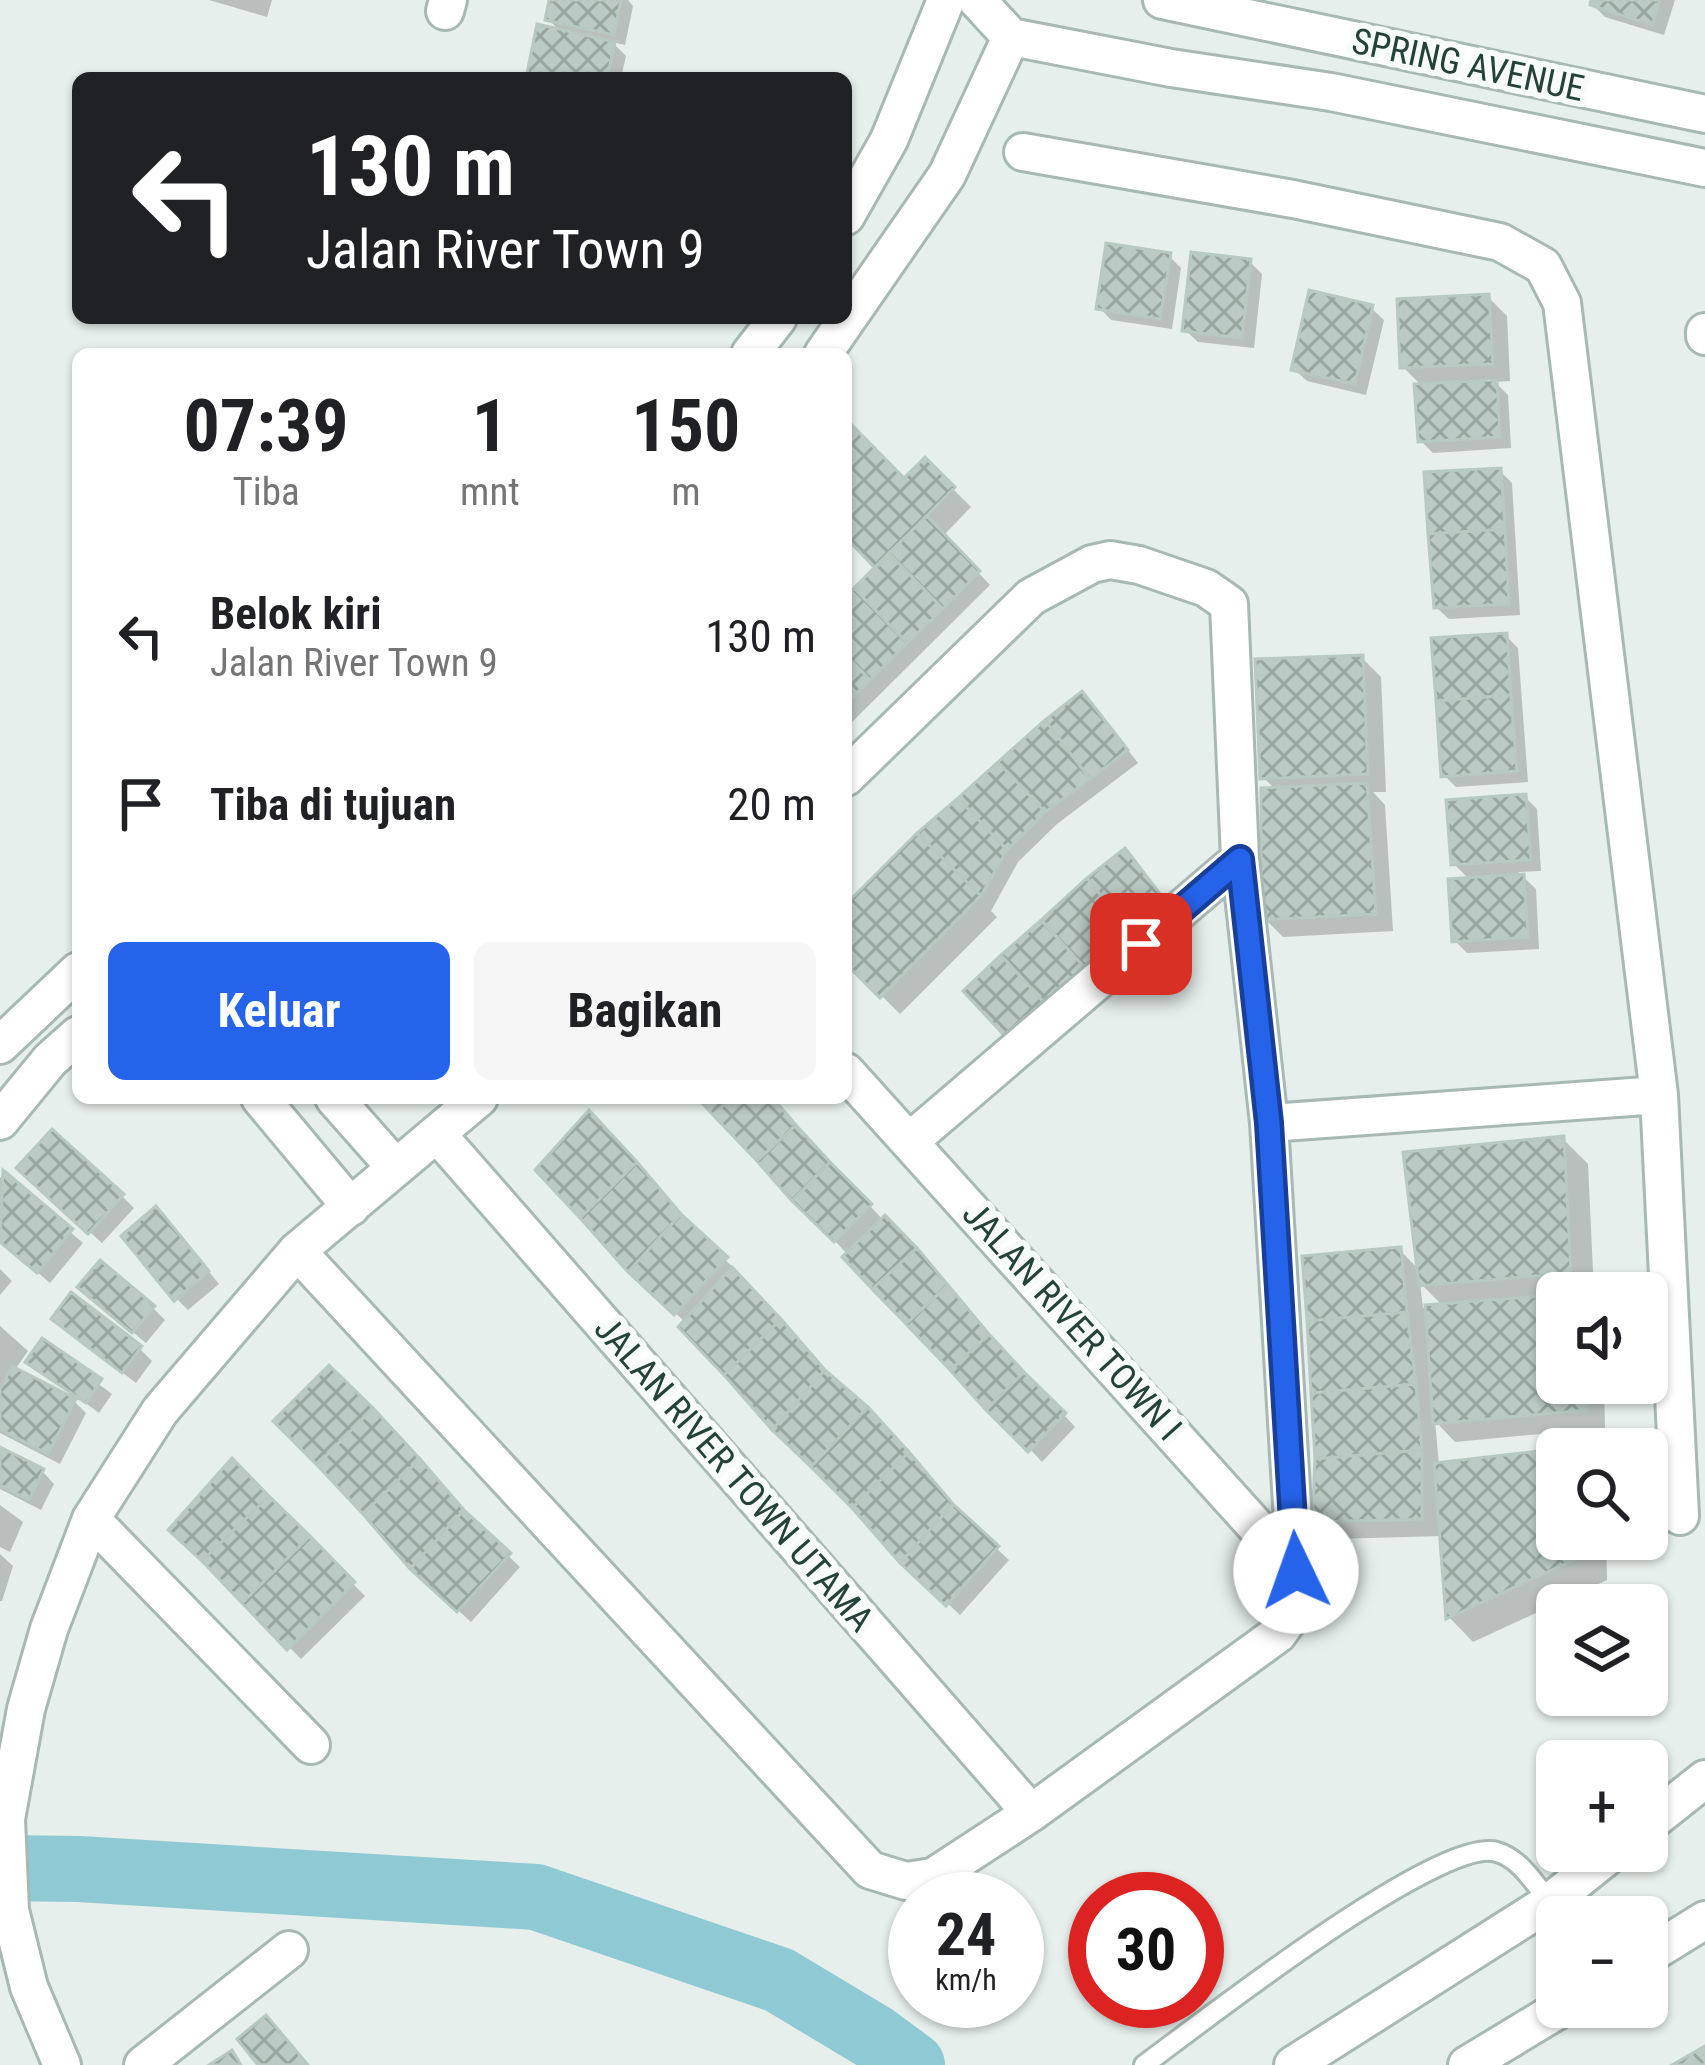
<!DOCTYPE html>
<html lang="id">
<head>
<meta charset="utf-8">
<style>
  body { margin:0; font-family:"Roboto Condensed",sans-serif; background:#f6f6f6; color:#202124; height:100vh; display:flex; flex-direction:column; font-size:45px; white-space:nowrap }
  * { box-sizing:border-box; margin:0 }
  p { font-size:39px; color:#757577 }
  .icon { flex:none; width:66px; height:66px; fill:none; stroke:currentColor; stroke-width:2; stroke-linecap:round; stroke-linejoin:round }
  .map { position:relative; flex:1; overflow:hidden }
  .drawer { position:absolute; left:72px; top:348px; width:780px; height:756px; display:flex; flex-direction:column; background:#fff; border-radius:18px; box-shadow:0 3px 9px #0004 }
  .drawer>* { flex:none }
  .banner { position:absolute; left:72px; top:72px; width:780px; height:252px; border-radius:18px; box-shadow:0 3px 9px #0004; background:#202124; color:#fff; overflow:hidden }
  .controls { position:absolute; left:1536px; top:1272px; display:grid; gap:24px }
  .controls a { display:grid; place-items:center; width:132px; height:132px; border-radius:18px; background:#fff; box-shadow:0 3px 9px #0004; font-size:60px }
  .speed { position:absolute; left:888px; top:1872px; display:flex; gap:24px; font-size:60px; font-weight:700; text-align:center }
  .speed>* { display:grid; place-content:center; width:156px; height:156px; border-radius:50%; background:#fff; box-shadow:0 3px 9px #0004; line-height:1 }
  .speed small { font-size:30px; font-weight:400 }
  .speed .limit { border:18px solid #d22; background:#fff; color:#111 }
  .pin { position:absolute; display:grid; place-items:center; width:102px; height:102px; color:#fff; margin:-51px; border-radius:24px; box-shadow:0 6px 18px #0006 }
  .me { position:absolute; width:132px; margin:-66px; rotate:357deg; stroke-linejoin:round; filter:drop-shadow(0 0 9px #0008) }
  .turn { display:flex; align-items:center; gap:42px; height:252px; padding:0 36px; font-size:54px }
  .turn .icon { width:156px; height:156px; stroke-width:2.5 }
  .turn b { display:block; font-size:84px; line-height:102px }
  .eta { display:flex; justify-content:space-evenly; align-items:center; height:204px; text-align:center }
  .eta b { font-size:72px; font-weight:700; line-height:84px }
  .button { display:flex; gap:24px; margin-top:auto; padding:24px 36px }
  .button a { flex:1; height:138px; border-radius:18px; background:#2563eb; color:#fff; font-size:48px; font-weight:700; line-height:138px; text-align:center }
  .button a+a { background:#f6f6f6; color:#202124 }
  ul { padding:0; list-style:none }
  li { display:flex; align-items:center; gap:36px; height:168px; padding:0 36px }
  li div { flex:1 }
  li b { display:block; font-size:45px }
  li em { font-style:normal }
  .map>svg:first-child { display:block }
  .shadow { fill:#0003; fill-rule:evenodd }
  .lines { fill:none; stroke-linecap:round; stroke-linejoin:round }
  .river { stroke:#8ec9d4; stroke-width:66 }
  .building { fill:url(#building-cross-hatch); stroke:#b8c9c2; stroke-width:3 }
  .service-casing { stroke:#a8b8b2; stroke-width:24 }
  .minor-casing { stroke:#a8b8b2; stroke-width:42 }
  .tertiary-casing { stroke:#a8b8b2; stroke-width:42 }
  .service { stroke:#fff; stroke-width:18 }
  .minor { stroke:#fff; stroke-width:36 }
  .tertiary { stroke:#fff; stroke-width:36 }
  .route-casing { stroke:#184099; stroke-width:30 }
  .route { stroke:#2563eb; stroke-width:21 }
  .labels { text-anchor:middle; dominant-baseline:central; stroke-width:12; stroke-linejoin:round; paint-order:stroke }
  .street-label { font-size:36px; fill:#24423a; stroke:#f7fbf9 }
</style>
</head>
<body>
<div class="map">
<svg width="1705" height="2065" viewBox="0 0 1705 2065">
  <defs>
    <pattern id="building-cross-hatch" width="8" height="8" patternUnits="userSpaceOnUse" patternTransform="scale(3)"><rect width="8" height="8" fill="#bbcac4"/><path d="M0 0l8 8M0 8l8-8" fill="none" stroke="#98a6a0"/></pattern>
  </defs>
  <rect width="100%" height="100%" fill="#e6efeb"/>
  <path class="shadow" d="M209 0H272L267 17Z
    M552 0H628L633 6 625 45 612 42 626 56 621 78H529L561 32 548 19Z
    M1594 0H1675L1664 35 1605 17 1593 5Z
    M1169 256 1181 268 1172 329 1111 320 1099 307Z
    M1250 262 1262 274 1254 348 1198 342 1185 330Z
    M1488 297 1507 316 1510 381 1495 382 1508 395 1511 448 1433 453 1421 441 1423 387 1403 367Z
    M1371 308 1384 320 1366 395 1307 381 1294 369Z
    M846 436 904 482 925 461 971 507 943 536 990 585 846 728V601L879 568 846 534Z
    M1500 471 1512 483 1520 615 1449 619 1436 607Z
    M1506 636 1518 648 1528 782 1456 787 1444 775Z
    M1362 658 1381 677 1386 792H1373L1385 805 1393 931 1283 937 1264 918 1277 791 1263 777Z
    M1094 707 1138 763 1057 824 1018 862 991 911 997 917 900 1014 846 960V909Z
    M1525 797 1537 809 1541 871 1518 872 1536 889 1539 949 1467 953 1455 941 1470 880 1454 864Z
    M701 1098H770L1075 1427 1042 1462Z
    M1563 1139 1588 1164 1594 1293H1557V1383H1604L1605 1428 1455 1442 1435 1421 1439 1465 1557 1452V1539H1606L1607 1580 1473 1642 1449 1617 1442 1536 1334 1539 1315 1521 1400 1250 1420 1271ZM1420 1283 1444 1307 1423 1308Z
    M3 1174 83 1243 50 1283 0 1240V1178Z
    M33 1180 122 1196 134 1208 102 1243Z
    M168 1222 219 1284 188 1310 176 1298Z
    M687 1224 737 1271 735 1273 830 1378 959 1514 1009 1560 960 1615 902 1561 686 1323 630 1270Z
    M0 1269 12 1281 0 1295Z
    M93 1299 153 1308 165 1320 146 1343Z
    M0 1326 28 1351 14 1371 74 1401 86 1413 60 1464 0 1433Z
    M67 1330 140 1349 152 1361 136 1383Z
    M42 1342 112 1394 99 1413 29 1361Z
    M0 1450 42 1471 54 1484 41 1510 0 1489Z
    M232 1463 365 1596 301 1659 172 1530Z
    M0 1505 23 1522 10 1552 0 1547Z
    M469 1518 520 1567 471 1622 426 1581Z
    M0 1554 13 1566 2 1601H0Z"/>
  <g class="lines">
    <path class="river" d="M0 1868 79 1869 536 1897 779 1980 874 2037 912 2065"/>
  </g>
  <path class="building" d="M549 0H621L614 35 545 20Z
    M1591 0H1660L1652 25 1590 5Z
    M537 24 615 42 607 78H526Z
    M1106 243 1171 253 1160 319 1096 309Z
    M1191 252 1251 259 1242 338 1182 331Z
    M1309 290 1373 305 1355 384 1291 370Z
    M1489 294 1493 364 1400 368 1397 299Z
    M1497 380 1500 437 1418 442 1414 384Z
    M852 425 904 478 925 457 955 487 875 568 846 538V431Z
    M1501 468 1505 529 1428 534 1424 472Z
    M927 516 980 571 943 609 889 553Z
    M1505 529 1509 604 1434 608 1428 534Z
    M889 553 943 609 907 643 854 588Z
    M854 588 907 643 870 680 846 655V596Z
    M1507 633 1511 695 1436 701 1431 638Z
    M846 655 870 680 846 704Z
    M1363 655 1368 774 1260 779 1255 659Z
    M1082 691 1128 750 1090 779 1045 720Z
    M1511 695 1517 771 1441 777 1436 701Z
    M1045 720 1090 779 1045 812 998 762Z
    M998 762 1045 812 1007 850 958 798Z
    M1367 783 1376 914 1261 920V788Z
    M1526 794 1531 860 1451 865 1446 800Z
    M958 798 1007 850 981 896 917 833Z
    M917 833 981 896 880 998 846 964V904Z
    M1125 848 1171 908 1133 937 1087 878Z
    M1524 874 1528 937 1452 942 1448 879Z
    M1087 878 1133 937 1087 970 1041 920Z
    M1041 920 1087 970 1049 1008 1001 955Z
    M1001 955 1049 1008 1014 1046 963 991Z
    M697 1098H731L713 1115Z
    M731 1098H773L796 1125 757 1161 713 1115Z
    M589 1110 637 1162 580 1218 535 1170Z
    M796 1125 830 1162 792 1201 757 1161Z
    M52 1129 124 1194 88 1234 16 1168Z
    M1564 1136 1571 1273 1419 1286 1403 1152Z
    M637 1162 681 1214 628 1272 580 1218Z
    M830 1162 872 1204 834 1242 792 1201Z
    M3 1170 73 1229 37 1273 0 1242Z
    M156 1206 209 1271 174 1301 121 1236Z
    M681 1214 728 1257 674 1315 628 1272Z
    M885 1215 917 1248 872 1289 842 1257Z
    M1401 1247 1407 1312 1307 1321 1302 1256Z
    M917 1248 948 1285 906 1324 872 1289Z
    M100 1260 155 1306 132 1333 77 1287Z
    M732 1267 781 1319 724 1375 678 1327Z
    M948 1285 989 1334 950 1370 906 1324Z
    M71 1292 142 1346 122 1373 51 1319Z
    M1557 1295V1383H1587V1410L1433 1424 1425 1305Z
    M1407 1312 1416 1384 1311 1393 1307 1321Z
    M781 1319 825 1370 772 1430 724 1375Z
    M989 1334 1024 1372 986 1410 950 1370Z
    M42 1338 102 1379 86 1403 25 1362Z
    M329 1365 373 1408 317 1465 273 1421Z
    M12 1366 76 1399 48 1454 0 1429V1389Z
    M825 1370 868 1407 811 1467 772 1430Z
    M1024 1372 1066 1413 1028 1452 986 1410Z
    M1416 1384 1422 1450 1315 1459 1311 1393Z
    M868 1407 909 1452 852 1508 811 1467Z
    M373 1408 420 1459 363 1514 317 1465Z
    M0 1447 44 1469 29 1500 0 1485Z
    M1557 1449V1539H1583L1584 1555 1446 1619 1434 1463Z
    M1422 1450V1519L1312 1522 1315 1459Z
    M909 1452 953 1504 900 1563 852 1508Z
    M232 1458 269 1496 202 1561 168 1530Z
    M420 1459 464 1510 410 1569 363 1514Z
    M269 1496 310 1536 242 1603 202 1561Z
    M953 1504 999 1546 946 1606 900 1563Z
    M464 1510 511 1553 457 1612 410 1569Z
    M310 1536 355 1582 287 1650 242 1603Z
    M266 2015 308 2065H258L237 2039Z
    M1705 2046V2065H1672Z
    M232 2050 241 2065H209Z"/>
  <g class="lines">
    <defs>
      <path id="service" d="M1144 2065C1200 2024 1440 1835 1497 1852 1521 1859 1535 1885 1550 1902"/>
      <path id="minor" d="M445 11 448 0
        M1023 152 1293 199 1500 242 1543 266 1562 303 1659 1095 1680 1516
        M846 1072 1296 1571
        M260 1098 351 1207
        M334 1098 395 1167
        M1269 1123 1659 1095
        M437 1134 1031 1813
        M910 1141 1240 859
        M297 1251 870 1870 906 1881 933 1877 1031 1813 1278 1634 1290 1617 1296 1571 1269 1123 1240 859 1229 604 1206 588 1139 565 1110 560 1092 564 1031 597 846 777
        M91 1519 311 1745
        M62 2065 29 1987 10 1910 6 1819 26 1709 49 1629 91 1519 160 1411 297 1251 479 1098
        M143 2065 289 1950"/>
      <path id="tertiary" d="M977 0 1011 37 1171 68 1331 92 1705 168
        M1162 0 1705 114
        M846 216 889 140 946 0
        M1705 332V336
        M750 354 778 318
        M823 354 947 175 1011 37
        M0 1045 78 971
        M0 1121 50 1060 78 1035
        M1647 1825 1705 1779
        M1647 1956 1705 1920
        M1293 2065 1550 1902 1614 1851
        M1467 2065 1563 2007"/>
    </defs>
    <use href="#service" class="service-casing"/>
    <use href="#minor" class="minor-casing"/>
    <use href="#tertiary" class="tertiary-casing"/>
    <use href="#service" class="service"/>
    <use href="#minor" class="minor"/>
    <use href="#tertiary" class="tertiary"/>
  </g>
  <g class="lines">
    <defs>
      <path id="route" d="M1141 944 1240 859 1269 1123 1296 1571"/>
    </defs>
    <use href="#route" class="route-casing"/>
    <use href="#route" class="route"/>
  </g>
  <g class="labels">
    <g class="street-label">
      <text transform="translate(1468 65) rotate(12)">SPRING AVENUE</text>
      <text transform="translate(1072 1321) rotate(48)">JALAN RIVER TOWN I</text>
      <text transform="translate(734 1474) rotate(49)">JALAN RIVER TOWN UTAMA</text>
    </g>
  </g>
</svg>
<div class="controls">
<a><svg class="icon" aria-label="sound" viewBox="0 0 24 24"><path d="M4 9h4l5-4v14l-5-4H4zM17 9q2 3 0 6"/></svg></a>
<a><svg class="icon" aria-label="search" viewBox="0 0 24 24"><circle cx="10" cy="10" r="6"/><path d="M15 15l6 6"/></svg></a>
<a><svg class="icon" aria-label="layers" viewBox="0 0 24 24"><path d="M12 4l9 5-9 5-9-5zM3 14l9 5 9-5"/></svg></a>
<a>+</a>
<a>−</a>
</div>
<div class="speed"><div>24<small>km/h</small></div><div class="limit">30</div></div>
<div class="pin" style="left:1141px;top:944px;background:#d93025"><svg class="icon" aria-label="arrive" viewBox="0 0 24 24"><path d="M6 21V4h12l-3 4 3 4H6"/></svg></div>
<svg class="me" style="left:1296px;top:1571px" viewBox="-20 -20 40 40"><circle r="19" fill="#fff"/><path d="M0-13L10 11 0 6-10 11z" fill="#2563eb"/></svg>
<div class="banner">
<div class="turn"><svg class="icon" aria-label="left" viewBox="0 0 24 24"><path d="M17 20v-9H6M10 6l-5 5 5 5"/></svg><div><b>130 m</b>Jalan River Town 9</div></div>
</div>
<section class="drawer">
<div class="eta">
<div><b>07:39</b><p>Tiba</p></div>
<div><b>1</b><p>mnt</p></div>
<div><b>150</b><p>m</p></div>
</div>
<ul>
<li><svg class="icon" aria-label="left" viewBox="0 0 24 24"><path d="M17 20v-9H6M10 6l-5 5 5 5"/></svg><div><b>Belok kiri</b><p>Jalan River Town 9</p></div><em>130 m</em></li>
<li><svg class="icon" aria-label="arrive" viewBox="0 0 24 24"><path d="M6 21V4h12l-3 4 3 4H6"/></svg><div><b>Tiba di tujuan</b></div><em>20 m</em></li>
</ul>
<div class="button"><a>Keluar</a><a>Bagikan</a></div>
</section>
</div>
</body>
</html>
